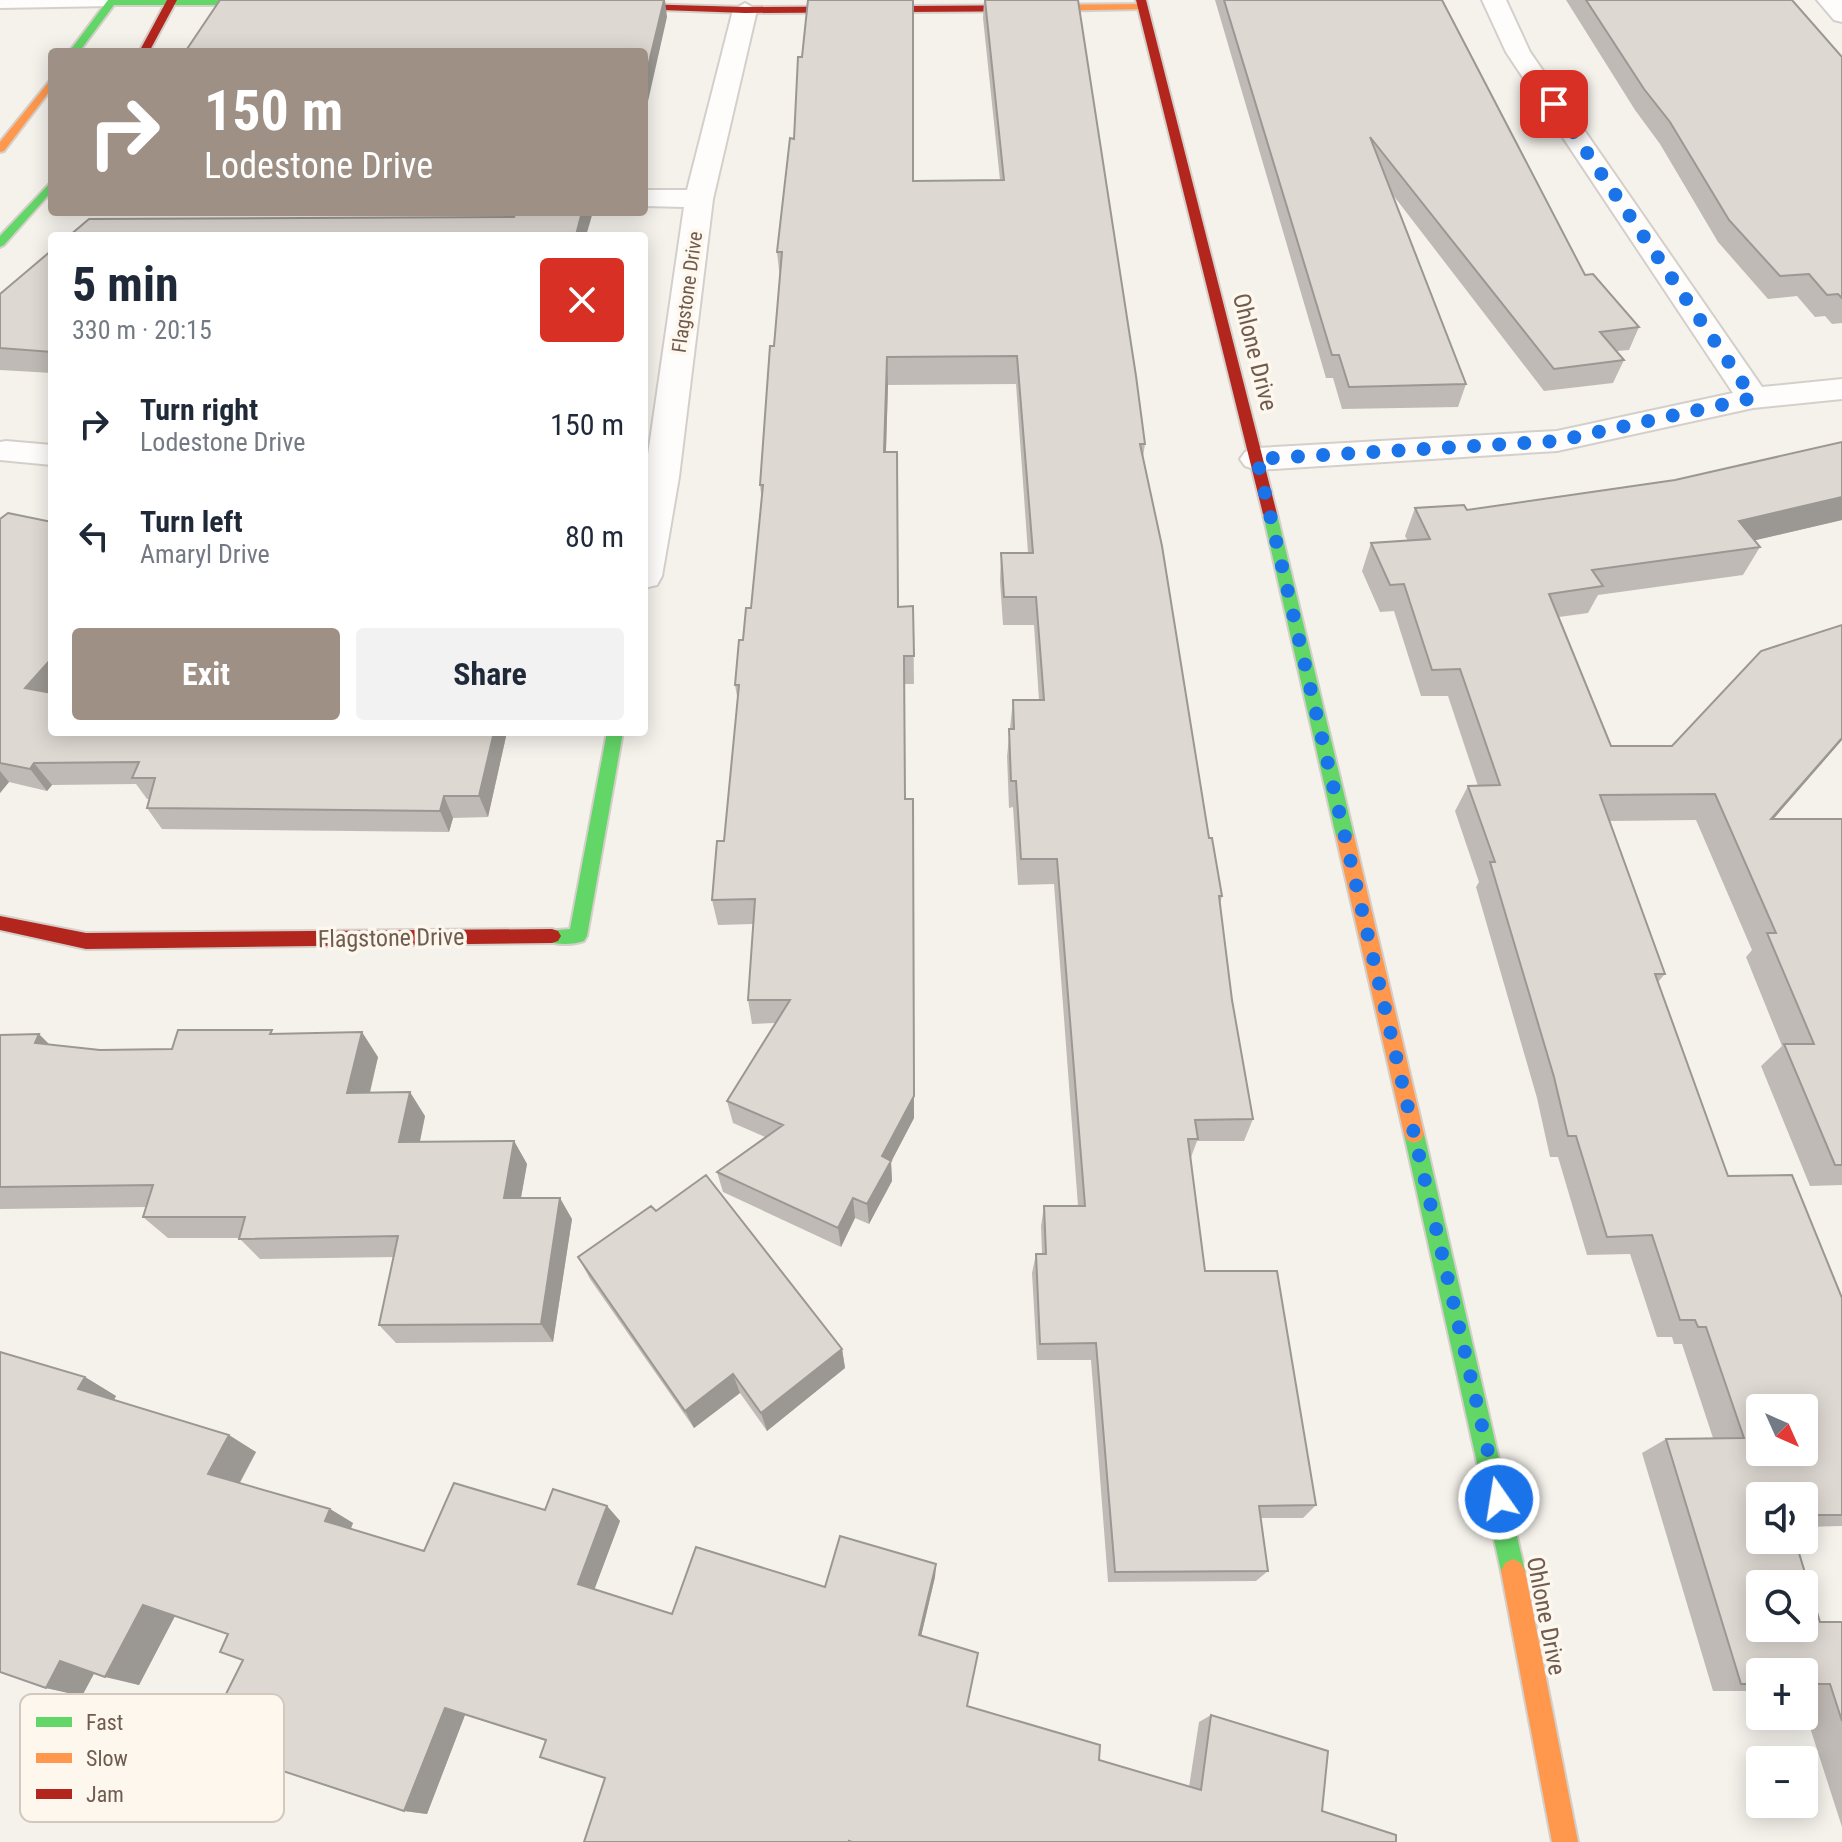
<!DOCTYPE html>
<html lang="en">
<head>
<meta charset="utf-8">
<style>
  body { margin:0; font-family:"Roboto Condensed",sans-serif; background:#f2f2f3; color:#1f2937; height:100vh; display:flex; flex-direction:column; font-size:30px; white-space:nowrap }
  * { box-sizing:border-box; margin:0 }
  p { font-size:26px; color:#747a83 }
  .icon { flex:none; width:44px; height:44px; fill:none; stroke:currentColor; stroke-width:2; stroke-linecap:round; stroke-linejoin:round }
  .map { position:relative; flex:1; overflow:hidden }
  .drawer { position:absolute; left:48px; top:232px; width:600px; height:504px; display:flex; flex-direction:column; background:#fff; border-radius:8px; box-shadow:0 4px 20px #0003 }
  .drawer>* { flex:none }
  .top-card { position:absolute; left:48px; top:48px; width:600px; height:168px; border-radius:8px; box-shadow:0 4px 20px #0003; background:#9f9086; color:#fff; overflow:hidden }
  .needle { width:52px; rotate:135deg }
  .fabs { position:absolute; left:1746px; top:1394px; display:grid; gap:16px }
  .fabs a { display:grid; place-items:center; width:72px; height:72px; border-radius:8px; background:#fff; box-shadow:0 4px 20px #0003; font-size:40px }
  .pin { position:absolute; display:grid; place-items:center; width:68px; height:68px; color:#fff; margin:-34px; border-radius:16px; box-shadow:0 4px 12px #0006 }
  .me { position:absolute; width:88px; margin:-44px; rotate:347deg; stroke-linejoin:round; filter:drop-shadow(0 0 6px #0008) }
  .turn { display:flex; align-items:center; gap:28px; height:168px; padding:0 24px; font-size:36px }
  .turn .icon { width:104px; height:104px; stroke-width:2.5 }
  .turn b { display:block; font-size:56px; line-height:68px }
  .round { display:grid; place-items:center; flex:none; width:84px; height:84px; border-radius:8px; background:#f2f2f3 }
  .summary { display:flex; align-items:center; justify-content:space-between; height:136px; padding:0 24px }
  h1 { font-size:48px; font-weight:700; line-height:60px }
  .button { display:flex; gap:16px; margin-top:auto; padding:16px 24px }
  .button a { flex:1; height:92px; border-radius:8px; background:#9f9086; color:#fff; font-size:32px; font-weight:700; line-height:92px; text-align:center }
  .button a+a { background:#f2f2f3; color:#1f2937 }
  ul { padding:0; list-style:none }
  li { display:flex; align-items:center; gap:24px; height:112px; padding:0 24px }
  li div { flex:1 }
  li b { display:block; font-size:30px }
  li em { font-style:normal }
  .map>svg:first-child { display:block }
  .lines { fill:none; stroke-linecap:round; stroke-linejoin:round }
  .lane-casing { stroke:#d4cfca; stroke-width:4 }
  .street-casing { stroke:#d4cfca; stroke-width:4 }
  .fast-casing { stroke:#d5cfca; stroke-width:4 }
  .slow-casing { stroke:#d5cfca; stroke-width:4 }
  .jam-casing { stroke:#d5cfca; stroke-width:4 }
  .lane { fill:#fefdfc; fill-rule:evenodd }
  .street { fill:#fefdfc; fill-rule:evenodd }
  .fast { fill:#63d668; fill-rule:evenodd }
  .slow { fill:#ff974d; fill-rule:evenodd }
  .jam { fill:#b3261e; fill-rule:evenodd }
  .wall { fill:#bfbab5 }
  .shaded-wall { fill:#9b9793 }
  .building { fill:#ded8d2; stroke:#9b9793; stroke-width:2; fill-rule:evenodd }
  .route { stroke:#1a73e8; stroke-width:14; stroke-dasharray:0 25.2 }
  .labels { text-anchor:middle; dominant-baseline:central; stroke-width:7; stroke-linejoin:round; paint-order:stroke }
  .far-street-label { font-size:20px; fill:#705b4f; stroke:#fdf7ed }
  .street-label { font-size:24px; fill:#705b4f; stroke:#fdf7ed }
  .key { fill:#fdf7ed; stroke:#d3c8be; stroke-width:2 }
  .key-label { font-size:22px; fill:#705b4f }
</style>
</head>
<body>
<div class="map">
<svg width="1842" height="1842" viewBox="0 0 1842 1842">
  <rect width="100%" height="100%" fill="#f5f2ec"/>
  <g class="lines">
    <defs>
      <path id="lane" d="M0 0H118L119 2 112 6 0 8Z"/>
      <path id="street" d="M1482 0H1506L1530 52 1762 387 1842 379V399L1753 408 1557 451 1257 470 1245 466 1240 459 1245 452 1257 448 1557 431 1733 393 1506 52Z
        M1817 0H1842V22L1834 20Z
        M745 3 757 10 713 199 679 477 662 576 657 585 644 588V482L684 207 644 206V190H687L733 10Z
        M6 441 52 445V465L0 460V442Z"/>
      <path id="fast" d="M108 0H280L282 2 277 5H114L79 52H69Z
        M52 181V191L4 245 0 247V236Z
        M1270 509 1277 514 1354 836 1345 843 1336 836 1263 514Z
        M607 732H623L587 936 584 941C573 945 557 945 546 941L543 936 546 931 570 929Z
        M1414 1125 1421 1128 1424 1134 1525 1571 1521 1579 1513 1583 1505 1579 1501 1571 1404 1134 1407 1128Z"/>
      <path id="slow" d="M1143 4 1146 5V9L1041 11 1036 8 1041 5Z
        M52 78V88L4 151 0 152V142Z
        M1345 829 1354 836 1424 1134 1421 1140 1414 1143 1407 1140 1404 1134 1336 836Z
        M1513 1559 1521 1563 1525 1571 1578 1842H1552L1501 1571 1505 1563Z"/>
      <path id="jam" d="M167 0H177L149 52H139Z
        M1136 0H1146L1277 514 1270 519 1263 514Z
        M603 3 745 7 1041 5 1046 8 1041 11 745 13 606 8 603 7Z
        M0 916 86 933 552 929 558 931 561 936 558 941 552 943 86 949 0 930Z"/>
    </defs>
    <use href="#lane" class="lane-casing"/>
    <use href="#street" class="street-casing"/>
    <use href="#fast" class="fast-casing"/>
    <use href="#slow" class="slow-casing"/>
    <use href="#jam" class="jam-casing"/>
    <use href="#lane" class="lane"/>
    <use href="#street" class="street"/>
    <use href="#fast" class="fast"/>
    <use href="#slow" class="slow"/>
    <use href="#jam" class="jam"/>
  </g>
  <path class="wall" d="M984 0H1078L1145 444 1143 457 1209 838 1222 896 1220 904 1232 1000 1253 1119 1244 1141H1197L1190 1160 1205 1271 1316 1505 1303 1518H1261L1268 1571 1256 1581 1108 1582 1091 1360H1037L1032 1273 1036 1254H1042L1041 1226 1044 1206H1078L1054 884 1018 885 1013 807 1009 808 1007 756 1013 700H1039L1034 625H1003L1000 581 1001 553H1028L1016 384 888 385 886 452 898 607 913 606 914 684H904L905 799 914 1118 891 1162 892 1181 869 1224 855 1218 841 1247 723 1192 717 1172 765 1137 733 1123 727 1101 775 1023 752 1024 748 1000 753 924 718 925 712 900 724 841 738 702 735 685 743 640 751 608 762 502 760 485 780 279 777 252 913 181 1000 180 983 18Z
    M1215 0H1442L1585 275 1639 327 1629 350 1617 351 1624 360 1613 383 1544 391 1393 195 1466 384 1458 407 1342 409 1333 378H1326Z
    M1566 0H1792L1842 57V323L1832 324 1825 316 1815 317 1797 296 1768 299 1718 242 1660 144 1635 110Z
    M52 250V373L0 370V294Z
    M1415 508 1842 520 1755 540 1760 547 1743 575 1598 595 1588 613 1559 617 1611 746H1672L1842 625V740L1773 819H1842V1185L1810 1186 1761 1066 1782 1046 1746 957 1752 950 1696 820 1610 821 1665 974 1658 982 1728 1176 1842 1298V1526L1804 1527V1496H1760L1820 1622H1842V1827L1804 1709V1672H1760V1691H1713L1642 1453 1666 1439 1713 1438 1682 1344H1674L1672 1337H1657L1630 1254 1587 1255 1558 1157H1550L1537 1098 1476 887 1479 882 1455 811 1468 786H1478L1448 696H1421L1394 611 1380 612 1362 571 1371 543 1408 541 1405 536Z
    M0 519 52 732H507L488 817 453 818 449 832 162 829 147 808 149 799H147L136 784 52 785 47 791 9 782 0 793Z
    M275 1034 378 1057 370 1093 425 1116 420 1142 514 1141 527 1164 521 1198 572 1219 553 1342 396 1343 379 1325 394 1257 260 1259 239 1238H168L143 1217 146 1207 0 1209V1035L50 1045 100 1050 172 1049Z
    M656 1211 842 1349 845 1368 767 1431 740 1393 694 1428 590 1279 578 1257Z
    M85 1377 116 1396 114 1400 256 1452 240 1483 330 1509 353 1523 351 1529 424 1551 545 1510 607 1506 620 1521 594 1589 672 1614 825 1587 936 1564 935 1577 921 1636 967 1706 1099 1760 1189 1787 1199 1722 1211 1715 1322 1811 605 1778 546 1741 465 1715 427 1814 404 1811 243 1660 228 1634 175 1616 139 1685 94 1673 82 1696 46 1688Z"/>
  <path class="shaded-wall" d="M664 0H665L667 17 644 119V83Z
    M582 212H593L586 236 576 235Z
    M887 357 888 385 885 480 884 452Z
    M1842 497V520L1722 548 1739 521Z
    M52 658V698L25 688Z
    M494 732H507L488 817 479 796Z
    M1842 738V740L1751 845 1771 819Z
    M34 763 52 785 47 791 30 769Z
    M0 771 9 782 0 793Z
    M444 796 453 818 449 832 440 811Z
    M913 799 914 1118 891 1162 892 1181 869 1224 867 1204 882 1156Z
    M362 1032 378 1057 364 1116 347 1093Z
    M39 1034 64 1059 35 1043Z
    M410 1092 425 1116 415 1164 399 1142Z
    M514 1141 527 1164 517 1219 504 1198Z
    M560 1198 572 1219 553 1342 541 1324Z
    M853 1198 855 1218 841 1247 838 1228Z
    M842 1349 845 1368 767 1431 761 1413Z
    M733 1374 740 1393 694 1428 685 1411Z
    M85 1377 116 1396 110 1407 78 1389Z
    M229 1435 256 1452 236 1489 208 1474Z
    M607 1506 620 1521 592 1596 578 1584Z
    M330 1509 353 1523 348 1535 325 1521Z
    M936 1564 935 1577 919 1645V1635Z
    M143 1605 175 1616 139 1685 105 1677Z
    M60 1661 96 1670 82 1696 46 1688Z
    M445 1708 465 1715 427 1814 404 1811Z"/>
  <path class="building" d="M220 0H664L644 83V52H185Z
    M808 0H913V181L1004 180 985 0H1078L1136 376 1145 444H1140L1162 546 1209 838H1212L1222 896H1219L1232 1000 1253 1119 1195 1120 1198 1139H1188L1205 1271H1277L1316 1505 1259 1506 1268 1571 1115 1572 1096 1343 1040 1344 1036 1254H1046L1044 1206H1085L1057 859H1021L1016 781H1011L1009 729H1014L1013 700H1044L1036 597H1004L1001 553H1033L1017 356 887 357 884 452H897L898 607 913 606 914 656H904L905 799H913L914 1096 882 1156 891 1161 867 1204 853 1198 838 1228 717 1172 783 1125 727 1101 790 1000H748L755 899 712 900 717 841H724L739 685H735L739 640H743L746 608H751L763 485H760L770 346H774L782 252H777L790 138 794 139 798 57H802Z
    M1224 0H1442L1585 275 1593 274 1639 327 1600 332 1624 360 1554 369 1370 137 1466 384 1349 387 1339 355H1332Z
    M1586 0H1792L1842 57V298L1838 294 1827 295 1809 274 1780 276 1729 220 1670 122 1644 89Z
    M516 212H582L576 235H587V236H69L89 219 514 217Z
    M52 250V352L0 348V294Z
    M1842 442V497L1739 521 1760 547 1592 570 1603 586 1549 594 1611 746H1672L1761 651 1842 625V738L1771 819H1842V1165H1835L1784 1044H1814L1767 933H1776L1715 794 1600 795 1665 974H1655L1728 1176 1792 1175 1842 1298V1515H1804V1496H1760V1540H1795L1820 1622H1842V1721L1830 1684H1804V1672H1760V1684H1741L1666 1439 1744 1438 1706 1327H1698L1695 1320H1680L1652 1235 1607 1237 1576 1136H1568L1554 1077 1490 862H1495L1468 786 1500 785 1460 669 1432 670 1404 584 1390 585 1371 543 1430 539 1415 508 1464 505 1467 510 1675 480ZM1760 1408H1804V1452H1760ZM1760 1584H1804V1628H1760Z
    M8 513 52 522V658L25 688 52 693V732H494L479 796H444L440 811 147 808 155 778H132L139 762 34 763 30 769 0 763V519Z
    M178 1030H272L270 1034 362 1032 347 1093 410 1092 399 1142 514 1141 504 1198H560L541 1324 379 1325 398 1236 239 1239 245 1217H143L153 1185 0 1187V1035L39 1034 35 1043 100 1050 172 1049Z
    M706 1175 842 1349 761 1413 733 1374 685 1411 578 1257 651 1206 656 1211Z
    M0 1352 85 1377 78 1389 229 1435 208 1474 330 1509 325 1521 424 1551 454 1483 545 1510 553 1489 607 1506 578 1584 672 1614 696 1547 825 1587 840 1536 936 1564 919 1635 978 1653 967 1706 1100 1745 1099 1760 1201 1790 1211 1715 1328 1751 1322 1811 1396 1835V1842H852L849 1841V1842H584L605 1778 540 1757 546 1740 445 1708 404 1811 201 1744 243 1660 220 1652 228 1634 143 1605 105 1677 60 1661 46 1688 0 1672Z"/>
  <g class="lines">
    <path class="route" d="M1499 1499 1257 459 1557 441 1753 398 1554 104"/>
  </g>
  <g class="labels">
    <g class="far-street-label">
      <text transform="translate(687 292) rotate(-82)">Flagstone Drive</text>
    </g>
    <g class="street-label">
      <text transform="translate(1255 352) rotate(76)">Ohlone Drive</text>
      <text transform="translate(391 938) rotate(-1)">Flagstone Drive</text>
      <text transform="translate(1546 1616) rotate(79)">Ohlone Drive</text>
    </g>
  </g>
  <rect x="20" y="1694" width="264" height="128" rx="12" class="key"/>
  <rect x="36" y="1717" width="36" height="10" fill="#63d668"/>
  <rect x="36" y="1753" width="36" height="10" fill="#ff974d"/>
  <rect x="36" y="1789" width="36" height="10" fill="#b3261e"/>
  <g class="key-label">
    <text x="86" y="1730">Fast</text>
    <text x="86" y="1766">Slow</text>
    <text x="86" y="1802">Jam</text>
  </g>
</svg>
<div class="fabs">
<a><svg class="needle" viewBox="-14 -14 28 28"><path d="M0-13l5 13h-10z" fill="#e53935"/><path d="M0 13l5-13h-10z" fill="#747a83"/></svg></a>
<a><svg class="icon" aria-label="sound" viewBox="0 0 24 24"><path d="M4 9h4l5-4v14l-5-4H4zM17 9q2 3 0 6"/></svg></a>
<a><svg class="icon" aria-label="search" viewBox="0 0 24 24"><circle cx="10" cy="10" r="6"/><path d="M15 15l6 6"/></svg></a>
<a>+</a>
<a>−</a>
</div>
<div class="pin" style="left:1554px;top:104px;background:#d93025"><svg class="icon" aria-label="arrive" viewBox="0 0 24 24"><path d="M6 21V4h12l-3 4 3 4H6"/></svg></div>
<svg class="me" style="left:1499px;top:1499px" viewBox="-20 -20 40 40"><circle r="17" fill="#1a73e8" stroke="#fff" stroke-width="3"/><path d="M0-11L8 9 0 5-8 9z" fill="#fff"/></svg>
<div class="top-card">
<div class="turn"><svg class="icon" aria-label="right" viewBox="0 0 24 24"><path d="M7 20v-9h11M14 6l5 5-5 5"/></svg><div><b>150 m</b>Lodestone Drive</div></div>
</div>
<section class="drawer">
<div class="summary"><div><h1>5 min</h1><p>330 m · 20:15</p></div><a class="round" style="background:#d93025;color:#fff"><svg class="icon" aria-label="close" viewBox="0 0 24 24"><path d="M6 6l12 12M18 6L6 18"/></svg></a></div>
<ul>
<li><svg class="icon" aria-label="right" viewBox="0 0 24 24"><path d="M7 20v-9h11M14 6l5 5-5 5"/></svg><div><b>Turn right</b><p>Lodestone Drive</p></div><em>150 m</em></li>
<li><svg class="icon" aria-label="left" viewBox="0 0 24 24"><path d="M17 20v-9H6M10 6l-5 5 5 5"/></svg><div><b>Turn left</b><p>Amaryl Drive</p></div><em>80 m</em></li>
</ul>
<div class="button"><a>Exit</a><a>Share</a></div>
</section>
</div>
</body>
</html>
